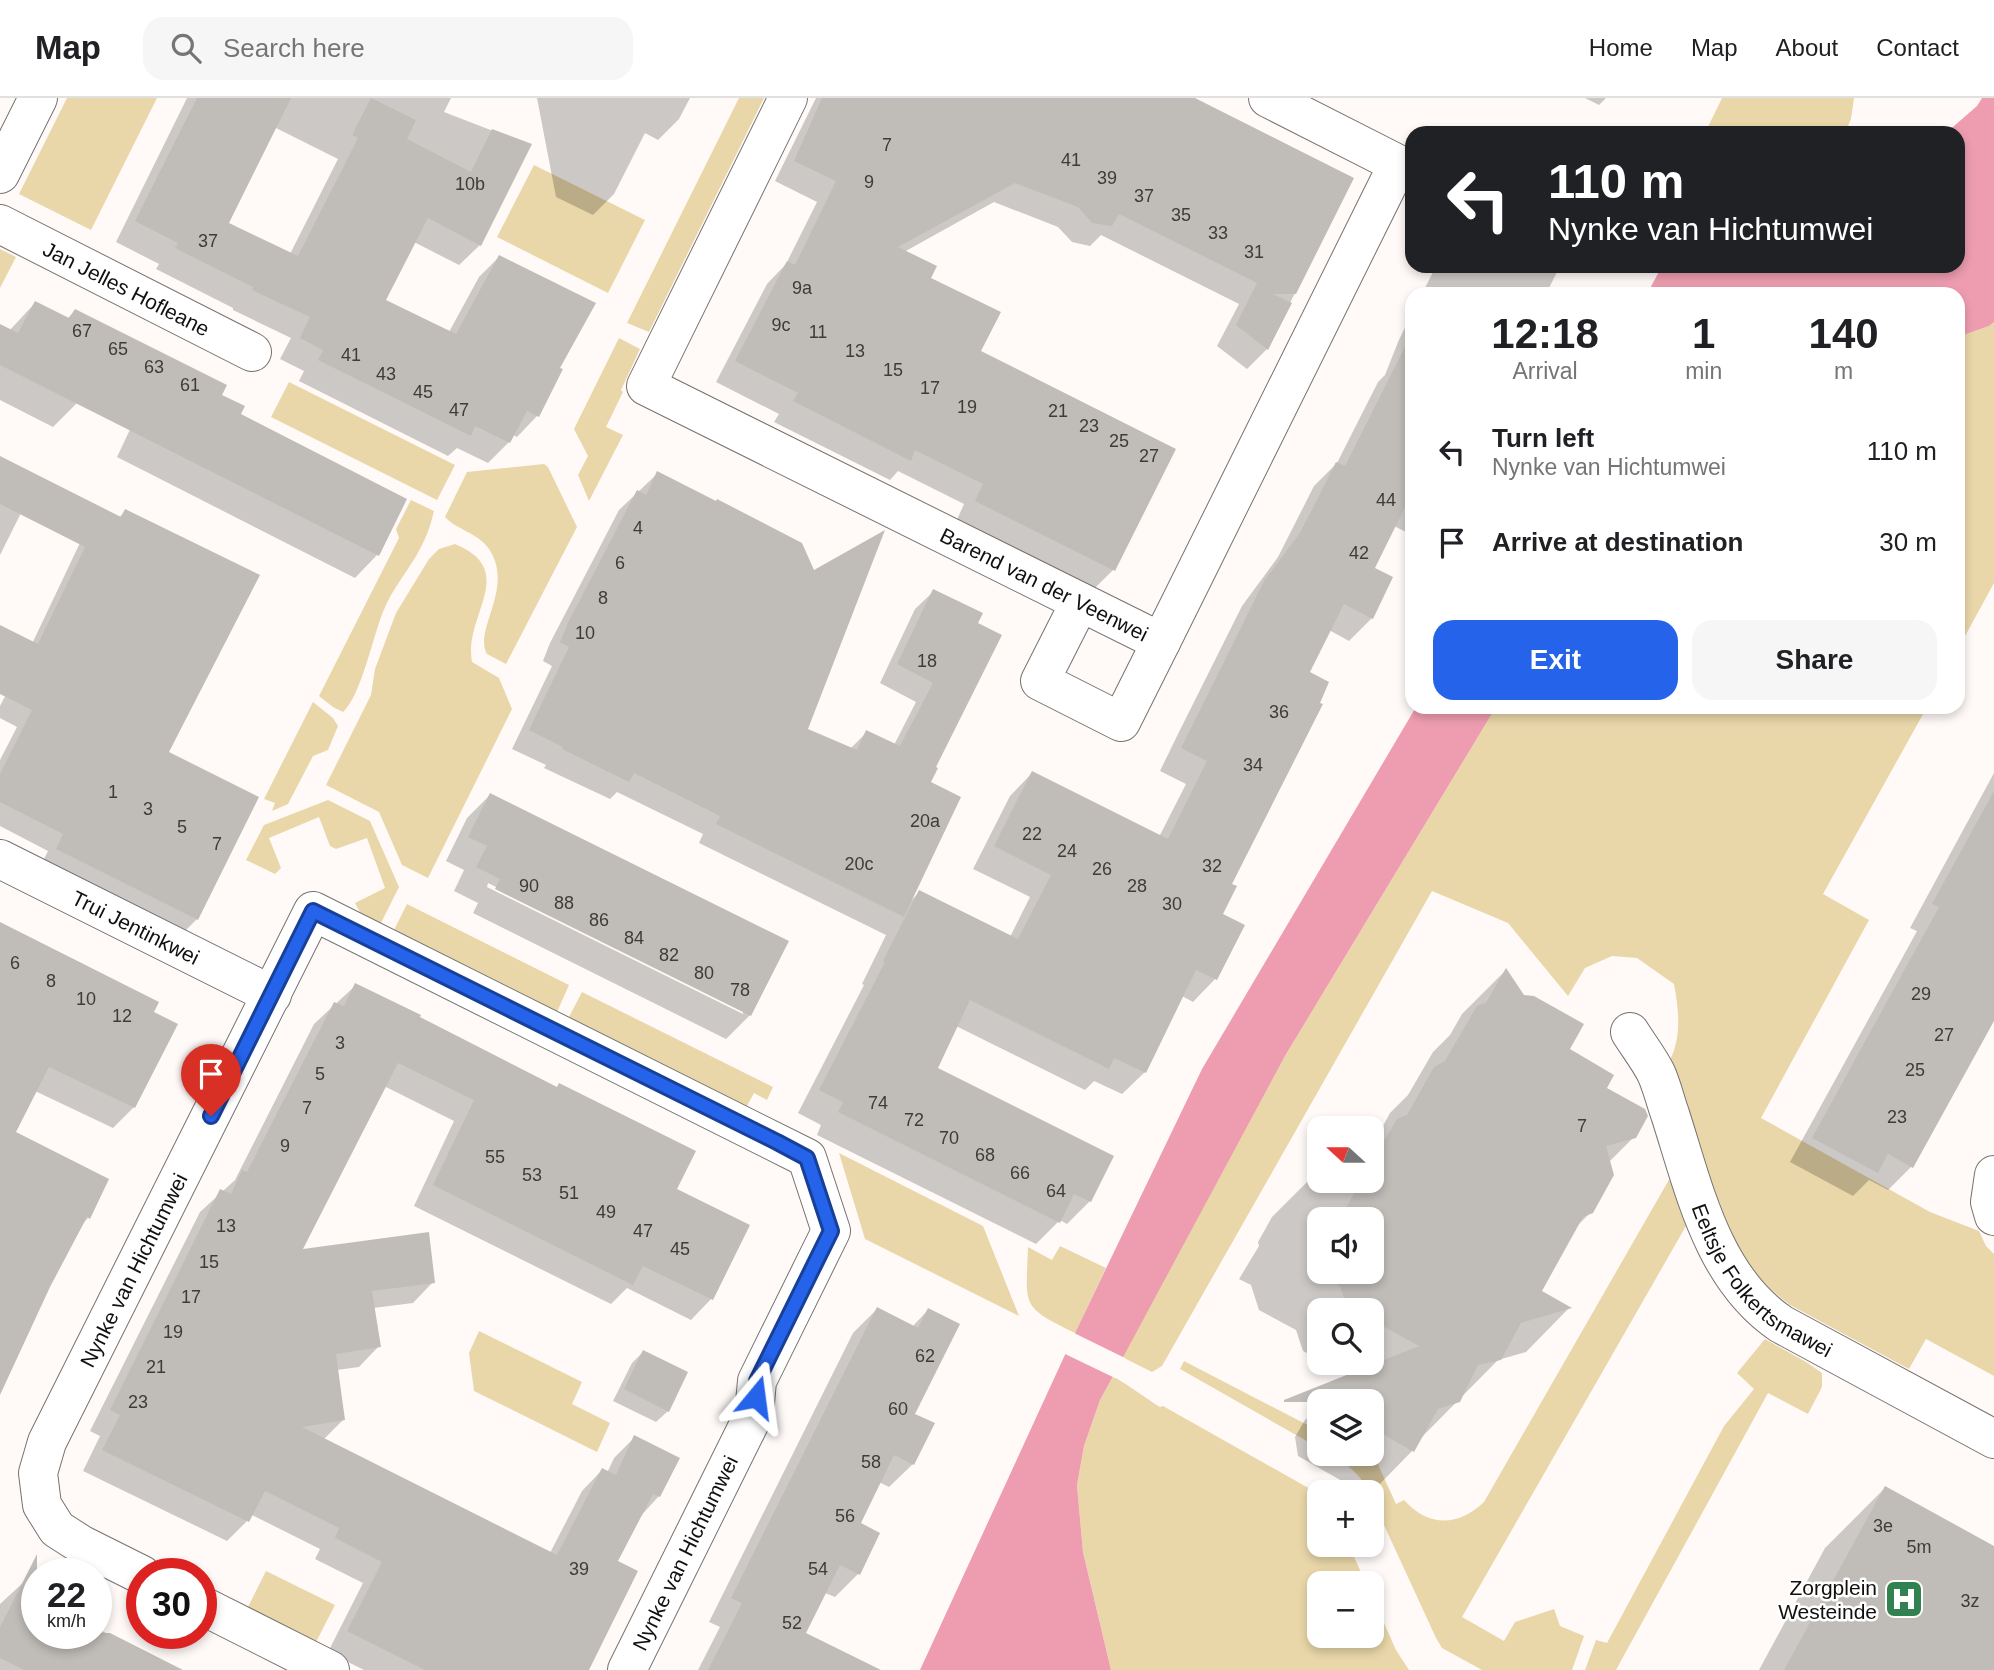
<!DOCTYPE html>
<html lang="en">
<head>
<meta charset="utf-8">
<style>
  body { margin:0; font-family:Helvetica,sans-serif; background:#f6f6f6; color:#202124; height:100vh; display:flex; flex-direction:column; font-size:26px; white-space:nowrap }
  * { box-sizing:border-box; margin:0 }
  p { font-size:23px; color:#757577 }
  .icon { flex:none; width:38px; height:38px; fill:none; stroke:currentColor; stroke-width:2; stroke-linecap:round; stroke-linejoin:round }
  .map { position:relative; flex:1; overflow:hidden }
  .panel { position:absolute; left:1405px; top:189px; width:560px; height:427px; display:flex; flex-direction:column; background:#fff; border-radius:21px; box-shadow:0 4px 10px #0003 }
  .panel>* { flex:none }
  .top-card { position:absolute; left:1405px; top:28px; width:560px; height:147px; border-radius:21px; box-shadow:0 4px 10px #0003; background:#202124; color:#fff; overflow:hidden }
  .needle { width:46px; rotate:291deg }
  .controls { position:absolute; left:1307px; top:1018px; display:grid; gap:14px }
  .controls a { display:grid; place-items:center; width:77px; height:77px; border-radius:14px; background:#fff; box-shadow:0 4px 10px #0003; font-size:35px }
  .speed { position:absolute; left:21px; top:1460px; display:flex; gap:14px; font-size:35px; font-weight:700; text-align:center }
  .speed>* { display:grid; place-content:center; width:91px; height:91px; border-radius:50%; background:#fff; box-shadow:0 4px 10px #0003; line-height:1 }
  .speed small { font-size:18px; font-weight:400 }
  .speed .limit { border:10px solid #d22; background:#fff; color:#111 }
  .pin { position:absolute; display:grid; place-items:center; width:60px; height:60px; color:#fff; margin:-72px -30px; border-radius:50% 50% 50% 0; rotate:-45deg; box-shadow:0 0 7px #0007 }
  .pin .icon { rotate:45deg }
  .me { position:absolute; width:77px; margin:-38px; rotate:16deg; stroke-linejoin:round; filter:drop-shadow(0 0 5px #0008) }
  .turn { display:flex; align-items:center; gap:24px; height:147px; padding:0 28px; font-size:32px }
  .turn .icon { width:91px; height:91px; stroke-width:2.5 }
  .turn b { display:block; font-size:49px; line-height:60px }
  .eta { display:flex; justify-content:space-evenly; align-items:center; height:119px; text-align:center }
  .eta b { font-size:42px; font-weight:700; line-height:49px }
  .button { display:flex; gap:14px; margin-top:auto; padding:14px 28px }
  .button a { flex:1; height:80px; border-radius:21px; background:#2563eb; color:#fff; font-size:28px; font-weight:700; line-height:80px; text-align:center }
  .button a+a { background:#f6f6f6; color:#202124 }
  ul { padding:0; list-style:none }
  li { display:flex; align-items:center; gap:21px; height:91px; padding:0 28px }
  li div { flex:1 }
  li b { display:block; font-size:26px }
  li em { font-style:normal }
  header { display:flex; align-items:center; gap:42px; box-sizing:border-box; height:98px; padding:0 35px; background:#fff; border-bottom:2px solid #e0e0e0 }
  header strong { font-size:33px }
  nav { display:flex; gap:38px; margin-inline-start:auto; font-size:24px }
  .search { width:490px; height:63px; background:#f6f6f6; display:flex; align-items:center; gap:18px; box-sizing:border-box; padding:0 24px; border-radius:21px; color:#757577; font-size:26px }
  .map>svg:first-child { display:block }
  .green { fill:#e9d7a9 }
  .water { fill:#ee9db0 }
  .pier { fill:#fffaf8 }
  .shadow { fill:#0003; fill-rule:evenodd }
  .building { fill:#c0bcb8 }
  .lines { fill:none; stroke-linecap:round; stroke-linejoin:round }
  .minor-casing { stroke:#77726f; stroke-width:40 }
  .tertiary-casing { stroke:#77726f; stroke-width:40 }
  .minor { stroke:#fff; stroke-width:38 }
  .tertiary { stroke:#fff; stroke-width:38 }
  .route-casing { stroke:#184099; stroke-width:18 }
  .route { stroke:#2563eb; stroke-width:12 }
  .labels { text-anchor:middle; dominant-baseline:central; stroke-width:5; stroke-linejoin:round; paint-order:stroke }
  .number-label { font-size:18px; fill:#3e3b39 }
  .street-label { font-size:21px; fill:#12100f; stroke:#fff }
  .poi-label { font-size:21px; fill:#12100f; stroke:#fff; text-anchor:end }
</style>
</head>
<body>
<header>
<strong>Map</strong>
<div class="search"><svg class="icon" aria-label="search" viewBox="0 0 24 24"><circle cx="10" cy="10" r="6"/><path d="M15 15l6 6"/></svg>Search here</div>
<nav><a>Home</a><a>Map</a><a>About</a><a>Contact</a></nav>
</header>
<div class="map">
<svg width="1994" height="1572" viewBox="0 0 1994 1572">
  <rect width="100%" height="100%" fill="#fffaf8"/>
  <path class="green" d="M67 0H157L91 132 19 96Z
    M739 0H764L649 234 627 225Z
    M1722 0H1854L1851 21 1845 35H1705Z
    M534 67 645 122 608 195 497 139Z
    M0 151 16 159 0 190Z
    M1994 224V485L1958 551V239L1989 228Z
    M619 240 640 251 621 292 623 294 606 329 623 337 589 403 578 377 588 358 574 331Z
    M289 284 455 367 437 402 271 319Z
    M544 366 548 369 577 429 506 566 487 556C473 532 515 490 489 451 478 435 457 432 445 419L467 374Z
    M411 402 434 413C431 426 427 438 421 449 410 471 392 490 383 514 373 538 361 598 343 614L333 609 319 598 399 440 396 431Z
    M455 446C520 473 463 517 472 564L499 580 512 611 428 780 402 767 379 714 326 687 371 597 375 571 396 515 429 461 439 451Z
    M313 604 333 620 338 628 328 652 313 658 288 706 272 713 275 705 264 701Z
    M1496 609H1927L1823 796 1869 822 1761 1020 1930 1114 1979 1133 1986 1148 1994 1156V1278L1926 1241 1909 1271 1790 1207 1770 1191 1750 1170 1723 1126 1669 964C1682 939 1679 913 1674 886L1637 860 1612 858 1585 870 1568 898 1508 825 1432 793 1162 1268 1152 1274 1122 1259 1285 958Z
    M328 702 370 723 399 789 381 825 361 816 355 805 385 790 367 740 336 751 330 748 319 719 269 740 281 770 275 776 246 762 264 727Z
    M407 806 569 887 557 914 394 832Z
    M582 894 773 989 767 1002 754 995 747 1008 569 919Z
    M839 1055 983 1128 1019 1218 865 1141Z
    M1674 1073 1690 1121 1462 1519 1504 1543 1515 1524 1554 1511 1560 1528 1584 1538 1572 1572H1482L1442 1550 1436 1540 1372 1401V1395H1369C1361 1376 1347 1366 1330 1356H1365L1376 1362 1396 1406 1404 1402C1428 1429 1458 1429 1484 1404Z
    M1060 1148 1106 1170 1075 1235C1020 1208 1026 1209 1028 1149L1052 1162Z
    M479 1233 582 1284 572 1306 610 1325 597 1354 474 1293 469 1255Z
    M1765 1241 1806 1264 1822 1275V1289L1808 1316 1768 1295 1616 1572H1585L1596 1542 1607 1545 1724 1328 1754 1291 1737 1275Z
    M1184 1263 1319 1333V1350L1180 1271Z
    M1112 1278C1129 1287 1144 1299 1160 1309L1163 1308 1319 1396 1320 1447H1349L1366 1486H1320V1538H1372V1498L1396 1552 1409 1572H1111L1083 1454 1077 1387 1084 1348 1100 1302Z
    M266 1473 335 1507 316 1544 248 1509Z"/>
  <path class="water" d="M1982 0H1994V224L1989 228 1958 239V196H1647L1662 168H1958V35H1946L1977 8Z
    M1416 609H1496L1285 958 1100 1302 1084 1348 1077 1387 1083 1454 1111 1572H920L1075 1235 1202 971Z"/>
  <path class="pier" d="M1072 1234 1125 1260 1115 1280 1063 1255Z"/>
  <path class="shadow" d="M187 0H451L444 14 529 47 480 147 459 167 414 144 384 203 449 234 479 179 499 159 558 271 537 318 517 339 513 337 509 344 488 365 457 350 448 358 299 283 304 273 280 261 291 240 233 212V210L156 171 159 166 116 144ZM274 29 338 61 290 156 226 126Z
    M537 0H690L679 21 658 42 645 35 614 96 593 117 556 99Z
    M816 0H1190L1352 81 1267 251 1247 271 1217 248 1239 206 1101 137 1090 148 1072 144 1058 129 994 104 904 154 929 181 979 254 1113 472 1093 492 956 424 964 406 898 373 890 382 774 324 779 316 716 284 767 186 786 166 817 104 775 83Z
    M1585 0H1606L1599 7Z
    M1436 168H1560L1546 196H1422Z
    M35 205 67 221 75 213 77 305 53 329 0 302V237L9 233Z
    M1412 215V437L1394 428 1373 471 1372 520 1349 543 1329 532 1308 575 1230 786 1221 817 1242 828 1215 881 1193 904 1182 898 1145 974 1122 996 1094 983 1085 992 956 928 936 971 1090 1103 1067 1126 1060 1122 1036 1146 817 1037 821 1027 798 1015 864 887 862 886 886 837 699 745 703 736 617 694 610 701 544 670 546 667 512 651 552 568 543 563 550 545 619 412 658 375 806 632 850 651 867 634 894 647 916 604 880 585 915 511 934 493 975 526 929 685 911 803 919 794 1010 839 1030 799 973 771 1010 698 1032 675 1159 739 1186 686 1160 673 1177 638 1242 508 1278 459 1314 388 1337 365 1378 284 1385 277 1398 244Z
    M152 285 220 297 377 457 355 480 117 359Z
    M0 359 33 391 0 457Z
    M125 413 197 821 181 837 41 767 48 753 0 728V662L17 629 0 620V608L30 550 88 428 119 420Z
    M1994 675V918L1912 1068 1888 1092 1869 1082 1853 1098 1790 1064 1917 833 1910 830Z
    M490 697 750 917 726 941 473 815 478 805 454 793 464 772 446 763 467 720ZM488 785 743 912V916L487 789Z
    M0 827 152 915 134 1009 113 1030 35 993 14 1035 88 1120 80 1128 0 1285Z
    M1505 873 1523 899 1567 952 1605 990 1634 1039 1609 1064 1591 1114 1573 1132 1539 1194 1569 1210 1526 1254 1498 1262 1419 1342 1412 1353 1371 1395H1363L1298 1358 1295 1339 1305 1322 1320 1308V1356H1372V1304L1349 1278 1326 1265H1372V1213H1320V1262L1303 1253 1296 1232 1259 1212 1251 1187 1239 1181 1259 1148 1258 1144 1272 1119 1316 1075 1320 1077V1083H1331L1341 1089 1344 1083H1372V1048L1390 1015 1408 997 1433 954 1450 937 1462 916ZM1320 1122H1372V1174H1320Z
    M356 887 417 920 675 1092 748 1128 711 1201 691 1222 627 1190 611 1206 414 1108 454 1023 384 988 300 1154 433 1184 413 1205 373 1210 379 1248 359 1269 337 1272 343 1322 323 1342 550 1455 582 1393 602 1372 607 1375 614 1360 635 1339 659 1398 500 1572H364L328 1554 363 1485 315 1461 320 1451 250 1416 247 1423 227 1443 83 1373 100 1338 90 1333 200 1114 235 1082 314 926Z
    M877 1211 912 1229 928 1212 913 1317V1366L889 1389 879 1384 858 1426V1476L835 1499 825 1495 804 1536 822 1572H698L720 1529 709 1524 853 1235Z
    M643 1254 668 1313 656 1324 613 1303 632 1265Z
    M1885 1390 1994 1450V1572H1759L1825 1450Z
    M25 1483 37 1535H96V1530L180 1572H0V1506Z"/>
  <path class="building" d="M197 0H291L229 125 298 158 358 40 352 37 371 0 416 22 407 41 471 74 492 31 532 46 481 148 428 120 386 202 456 236 499 157 596 205 560 270 563 271 539 319 527 313 510 345 475 328 471 338 318 262 323 252 300 240 310 219 252 192 253 189 175 150 178 145 135 123Z
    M822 0H1195L1354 80 1296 196H1273L1292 205 1268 252 1236 227 1257 185 1119 116 1112 128 1092 125 1078 109 1015 85 898 149 937 168 931 180 1001 214 981 253 1176 351 1115 473 975 403 983 386 915 352 911 363 793 303 798 295 735 263 787 163 795 167 836 83 794 63Z
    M35 203 69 220 75 211 227 287 222 297 245 308 241 316 407 401 379 458 0 267V226L18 235Z
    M1412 235V395L1375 470 1393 479 1373 521 1344 506 1310 574 1329 584 1320 605 1323 606 1232 786 1237 788 1223 816 1245 827 1217 882 1196 872 1146 975 1114 960 1109 971 970 902 938 970 1114 1058 1091 1104 1074 1096 1060 1125 838 1014 843 1004 819 992 885 864 883 863 919 792 1018 841 1051 777 994 748 1032 673 1168 741 1207 663 1181 650 1199 614 1264 483 1300 435 1336 364 1345 368Z
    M0 358 121 419 125 411 260 477 169 654 259 699 198 822 56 751 63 736 0 704V676L32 612 0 596V527L38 546 85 449 0 406Z
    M657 373 716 403 717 401 802 445 814 472 885 432 808 631 857 652 866 632 900 648 933 585 897 566 933 491 983 515 978 525 1002 537 936 669 938 670 931 684 961 699 904 819 716 726 720 718 634 675 629 684 562 651 563 649 529 632 569 549 560 544 568 525 637 392 646 397Z
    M1994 693V923L1913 1070 1888 1056 1878 1075 1812 1040 1939 809 1932 806Z
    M490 695 789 843 751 918 495 791 500 781 476 769 487 748 468 739Z
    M0 824 159 904 154 914 178 926 135 1010 49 969 16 1034 109 1081 90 1121 87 1119 50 1189 0 1297Z
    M1506 870 1524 897 1534 898 1584 926 1570 951 1614 977 1607 990 1645 1011 1648 1018 1636 1040 1606 1048 1614 1077 1593 1115 1583 1119 1542 1193 1572 1210 1521 1225 1501 1262 1478 1267 1460 1304 1438 1311 1414 1354 1372 1330V1304H1284V1302L1419 1248 1372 1222V1213H1354L1347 1209 1340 1188 1310 1171 1320 1155V1174H1372V1122H1339L1361 1083H1372V1064L1397 1021 1407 1017 1434 969 1445 963 1477 908 1486 905Z
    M355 885 421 917 420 919 557 989 559 985 696 1053 677 1091 750 1127 713 1202 643 1168 633 1187 433 1087 474 1002 398 965 303 1151 429 1134 435 1185 372 1193 381 1249 336 1256 345 1322 302 1329 557 1457 602 1370 616 1377 634 1337 680 1360 660 1399 653 1396 618 1463 638 1473 589 1572H425L347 1533 382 1464 335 1440 339 1430 265 1393 249 1424 102 1352 120 1317 110 1312 220 1091 231 1096 242 1072 247 1074 334 904 344 908Z
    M877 1209 918 1230 928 1210 960 1226 915 1316 935 1325 914 1367 894 1357 861 1425 880 1435 860 1477 840 1467 806 1535 881 1572H708L742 1505 731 1500Z
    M643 1252 688 1274 669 1314 624 1291Z
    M1885 1388 1994 1448V1572H1784Z
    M37 1456V1535H110L183 1572H24L0 1560V1529Z"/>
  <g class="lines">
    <defs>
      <g id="minor">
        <path id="s1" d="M788 0 646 288 1161 544 1398 66 1268 0"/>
        <path id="s2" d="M0 126 252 254"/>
        <path d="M1080 504 1040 583 1121 624 1161 544"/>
        <path id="s3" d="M0 761 272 897"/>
        <path id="s4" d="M1630 934C1638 947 1649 961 1656 975 1662 988 1665 1002 1670 1016 1694 1090 1712 1179 1781 1226L1994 1341"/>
        <path d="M1994 1077 1990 1104 1994 1118"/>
        <path id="s5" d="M142 1477 82 1447 57 1431 42 1407 38 1375 47 1344 313 813 807 1060 831 1133 757 1283 754 1316 627 1572"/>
        <path d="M201 1507 330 1572"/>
      </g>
      <path id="tertiary" d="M0 76 38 0"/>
    </defs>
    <use href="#minor" class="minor-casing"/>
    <use href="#tertiary" class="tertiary-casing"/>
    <use href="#minor" class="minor"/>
    <use href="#tertiary" class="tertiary"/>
  </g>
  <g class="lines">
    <defs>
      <path id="route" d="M211 1018 313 813 777 1044 807 1060 831 1133 757 1283 756 1299"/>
    </defs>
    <use href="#route" class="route-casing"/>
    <use href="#route" class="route"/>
  </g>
  <defs>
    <symbol id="hospital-square" viewBox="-11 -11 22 22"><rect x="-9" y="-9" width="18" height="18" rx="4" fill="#328150" stroke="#fff"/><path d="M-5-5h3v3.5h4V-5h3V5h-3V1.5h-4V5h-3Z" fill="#fff"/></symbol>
  </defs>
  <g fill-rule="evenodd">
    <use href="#hospital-square" x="1882" y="1479" width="44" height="44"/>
  </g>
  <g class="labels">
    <g class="number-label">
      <text x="887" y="47">7</text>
      <text x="1071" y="62">41</text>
      <text x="1107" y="80">39</text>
      <text x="869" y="84">9</text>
      <text x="470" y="86">10b</text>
      <text x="1144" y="98">37</text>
      <text x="1181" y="117">35</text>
      <text x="1218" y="135">33</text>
      <text x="208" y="143">37</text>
      <text x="1254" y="154">31</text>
      <text x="802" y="190">9a</text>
      <text x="781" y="227">9c</text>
      <text x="82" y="233">67</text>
      <text x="818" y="234">11</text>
      <text x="118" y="251">65</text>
      <text x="855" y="253">13</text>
      <text x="351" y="257">41</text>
      <text x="154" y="269">63</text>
      <text x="893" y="272">15</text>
      <text x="386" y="276">43</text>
      <text x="190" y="287">61</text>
      <text x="930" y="290">17</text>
      <text x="423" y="294">45</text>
      <text x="967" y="309">19</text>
      <text x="459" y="312">47</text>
      <text x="1058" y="313">21</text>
      <text x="1089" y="328">23</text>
      <text x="1119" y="343">25</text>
      <text x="1149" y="358">27</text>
      <text x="1386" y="402">44</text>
      <text x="638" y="430">4</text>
      <text x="1359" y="455">42</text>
      <text x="620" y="465">6</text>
      <text x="603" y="500">8</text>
      <text x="585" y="535">10</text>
      <text x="927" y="563">18</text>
      <text x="1279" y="614">36</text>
      <text x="1253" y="667">34</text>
      <text x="113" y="694">1</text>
      <text x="148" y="711">3</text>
      <text x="925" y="723">20a</text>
      <text x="182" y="729">5</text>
      <text x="1032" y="736">22</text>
      <text x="217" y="746">7</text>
      <text x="1067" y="753">24</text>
      <text x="859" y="766">20c</text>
      <text x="1212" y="768">32</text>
      <text x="1102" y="771">26</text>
      <text x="529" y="788">90</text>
      <text x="1137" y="788">28</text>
      <text x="564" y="805">88</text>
      <text x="1172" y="806">30</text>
      <text x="599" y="822">86</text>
      <text x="634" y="840">84</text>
      <text x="669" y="857">82</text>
      <text x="15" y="865">6</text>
      <text x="704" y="875">80</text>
      <text x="51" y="883">8</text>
      <text x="740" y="892">78</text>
      <text x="1921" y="896">29</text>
      <text x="86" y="901">10</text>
      <text x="122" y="918">12</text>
      <text x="1944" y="937">27</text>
      <text x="340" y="945">3</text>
      <text x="1915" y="972">25</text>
      <text x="320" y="976">5</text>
      <text x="878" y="1005">74</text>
      <text x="307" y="1010">7</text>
      <text x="1897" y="1019">23</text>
      <text x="914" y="1022">72</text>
      <text x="1582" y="1028">7</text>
      <text x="949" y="1040">70</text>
      <text x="285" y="1048">9</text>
      <text x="985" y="1057">68</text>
      <text x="495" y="1059">55</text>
      <text x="1020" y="1075">66</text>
      <text x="532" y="1077">53</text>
      <text x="1056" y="1093">64</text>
      <text x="569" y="1095">51</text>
      <text x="606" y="1114">49</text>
      <text x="226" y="1128">13</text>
      <text x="643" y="1133">47</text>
      <text x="680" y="1151">45</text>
      <text x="209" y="1164">15</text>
      <text x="191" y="1199">17</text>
      <text x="173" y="1234">19</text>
      <text x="925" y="1258">62</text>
      <text x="156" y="1269">21</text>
      <text x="138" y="1304">23</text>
      <text x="898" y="1311">60</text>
      <text x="871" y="1364">58</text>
      <text x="845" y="1418">56</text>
      <text x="1883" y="1428">3e</text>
      <text x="1919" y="1449">5m</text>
      <text x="579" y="1471">39</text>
      <text x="818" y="1471">54</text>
      <text x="1970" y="1503">3z</text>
      <text x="792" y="1525">52</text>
    </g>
    <g class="street-label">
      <text stroke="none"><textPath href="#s2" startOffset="142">Jan Jelles Hofleane</textPath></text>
      <text stroke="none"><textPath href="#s1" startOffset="766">Barend van der Veenwei</textPath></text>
      <text stroke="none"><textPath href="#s3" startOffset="152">Trui Jentinkwei</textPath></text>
      <text stroke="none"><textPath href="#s5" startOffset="382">Nynke van Hichtumwei</textPath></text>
      <text stroke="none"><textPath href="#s4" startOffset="289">Eeltsje Folkertsmawei</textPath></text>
      <text transform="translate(685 1455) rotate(-64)">Nynke van Hichtumwei</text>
    </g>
    <g class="poi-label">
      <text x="1877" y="1489">Zorgplein<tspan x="1877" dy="24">Westeinde</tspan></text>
    </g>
  </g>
</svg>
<div class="controls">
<a><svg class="needle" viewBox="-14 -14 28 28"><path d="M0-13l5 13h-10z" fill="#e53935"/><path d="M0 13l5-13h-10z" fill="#757577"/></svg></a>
<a><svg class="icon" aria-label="sound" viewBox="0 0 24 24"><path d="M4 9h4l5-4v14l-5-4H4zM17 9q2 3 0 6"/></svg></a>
<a><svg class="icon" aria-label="search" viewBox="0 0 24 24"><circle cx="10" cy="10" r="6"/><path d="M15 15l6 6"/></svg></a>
<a><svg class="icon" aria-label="layers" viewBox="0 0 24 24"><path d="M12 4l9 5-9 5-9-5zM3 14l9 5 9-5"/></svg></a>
<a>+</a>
<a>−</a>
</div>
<div class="speed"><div>22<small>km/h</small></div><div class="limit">30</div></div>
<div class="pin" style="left:211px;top:1018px;background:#d93025"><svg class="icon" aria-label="arrive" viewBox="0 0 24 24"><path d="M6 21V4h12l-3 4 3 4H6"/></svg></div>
<svg class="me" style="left:756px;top:1299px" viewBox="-20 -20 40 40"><path d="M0-17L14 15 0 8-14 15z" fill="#2563eb" stroke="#fff" stroke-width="4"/></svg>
<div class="top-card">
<div class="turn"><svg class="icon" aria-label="left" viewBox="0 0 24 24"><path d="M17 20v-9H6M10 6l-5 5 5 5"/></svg><div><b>110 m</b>Nynke van Hichtumwei</div></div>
</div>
<section class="panel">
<div class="eta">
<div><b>12:18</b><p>Arrival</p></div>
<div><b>1</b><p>min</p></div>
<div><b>140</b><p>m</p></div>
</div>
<ul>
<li><svg class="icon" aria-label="left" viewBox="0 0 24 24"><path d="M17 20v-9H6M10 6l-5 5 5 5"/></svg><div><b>Turn left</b><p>Nynke van Hichtumwei</p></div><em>110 m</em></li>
<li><svg class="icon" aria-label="arrive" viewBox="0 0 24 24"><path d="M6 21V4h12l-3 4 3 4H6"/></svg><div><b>Arrive at destination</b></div><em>30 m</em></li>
</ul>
<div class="button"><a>Exit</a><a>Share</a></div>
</section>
</div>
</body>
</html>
